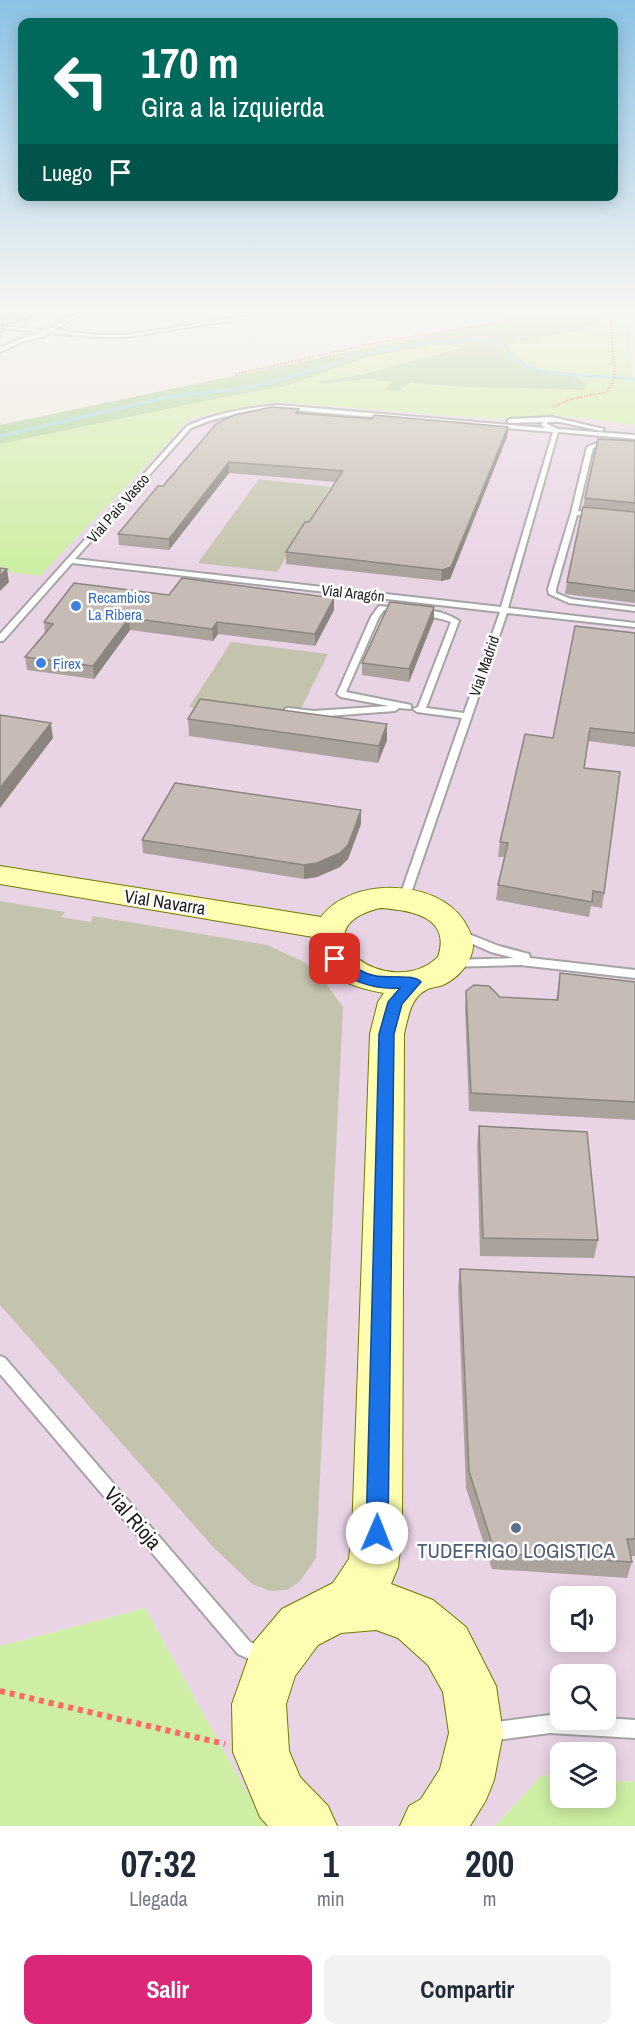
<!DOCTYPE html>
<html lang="es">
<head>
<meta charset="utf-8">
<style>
  body { margin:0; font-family:"Archivo Narrow",sans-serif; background:#f2f2f3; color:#1f2937; height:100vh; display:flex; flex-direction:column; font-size:22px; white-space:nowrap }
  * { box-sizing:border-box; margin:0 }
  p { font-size:20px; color:#747a83 }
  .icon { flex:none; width:33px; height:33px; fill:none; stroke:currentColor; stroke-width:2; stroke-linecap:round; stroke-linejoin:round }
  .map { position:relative; height:1826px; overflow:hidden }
  .panel { display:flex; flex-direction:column; background:#fff; flex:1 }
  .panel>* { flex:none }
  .banner { position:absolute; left:18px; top:18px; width:600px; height:183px; border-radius:12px; box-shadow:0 3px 15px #0003; background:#00695c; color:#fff; overflow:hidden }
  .controls { position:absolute; left:550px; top:1586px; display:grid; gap:12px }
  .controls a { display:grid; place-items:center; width:66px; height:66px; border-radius:12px; background:#fff; box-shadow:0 3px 15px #0003; font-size:30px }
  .pin { position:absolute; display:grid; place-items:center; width:51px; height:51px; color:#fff; margin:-26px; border-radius:12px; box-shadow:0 3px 9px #0006 }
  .me { position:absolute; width:66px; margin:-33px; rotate:1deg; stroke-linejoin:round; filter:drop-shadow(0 0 4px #0008) }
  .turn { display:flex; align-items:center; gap:21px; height:126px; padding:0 24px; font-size:27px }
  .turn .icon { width:78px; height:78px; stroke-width:2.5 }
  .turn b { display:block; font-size:42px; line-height:51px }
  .then { display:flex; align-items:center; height:57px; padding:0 24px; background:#0003; gap:12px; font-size:22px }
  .eta { display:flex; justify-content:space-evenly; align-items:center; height:102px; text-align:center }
  .eta b { font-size:36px; font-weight:700; line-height:42px }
  .button { display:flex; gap:12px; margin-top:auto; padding:12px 24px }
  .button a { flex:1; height:69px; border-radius:12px; background:#db2777; color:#fff; font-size:24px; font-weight:700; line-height:69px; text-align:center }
  .button a+a { background:#f2f2f3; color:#1f2937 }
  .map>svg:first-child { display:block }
  .industrial { fill:#e9d4e6; fill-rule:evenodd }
  .construction { fill:#c4c3ad }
  .grass { fill:#cdeea4 }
  .forest { fill:#aad294 }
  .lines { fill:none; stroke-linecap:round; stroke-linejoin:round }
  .stream { stroke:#9fd6e0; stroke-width:3 }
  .canal { fill:#9fd6e0; fill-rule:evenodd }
  .lane-casing { stroke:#a4a4a4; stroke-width:4 }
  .secondary-casing { stroke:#737900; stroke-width:2 }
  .path-far1 { stroke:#ff6964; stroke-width:2; stroke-dasharray:1.5 1.5; stroke-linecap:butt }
  .path { stroke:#ff6964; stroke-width:6; stroke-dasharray:5 5; stroke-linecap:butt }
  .lane { fill:#fff; fill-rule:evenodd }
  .secondary { fill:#fefdb1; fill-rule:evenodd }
  .wall { fill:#aba29c }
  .shaded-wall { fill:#8b847f }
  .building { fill:#c7bcb5; stroke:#8b847f; stroke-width:1.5 }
  .route { fill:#1a73e8; stroke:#114b97; stroke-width:1.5 }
  .shop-dot { fill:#3f7fe0; stroke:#fff; stroke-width:2 }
  .service-dot { fill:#5c6f8a; stroke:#fff; stroke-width:2 }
  .labels { text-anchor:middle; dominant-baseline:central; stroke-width:5; stroke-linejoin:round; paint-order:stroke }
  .far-street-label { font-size:15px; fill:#1d1d1d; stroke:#fff }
  .far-shop-label { font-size:15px; fill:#366cbe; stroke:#fff; text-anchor:start }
  .street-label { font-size:18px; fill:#1d1d1d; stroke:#fff }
  .near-street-label { font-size:21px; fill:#1d1d1d; stroke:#fff }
  .near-service-label { font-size:21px; fill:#4e5e75; stroke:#fff }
</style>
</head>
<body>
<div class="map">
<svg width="635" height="1826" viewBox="0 0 635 1826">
  <rect width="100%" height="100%" fill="#efeae2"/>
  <path class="industrial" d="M275 402 492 419 560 416 635 425V1782L606 1780V1752H561V1777L542 1775 495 1826H270L246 1791 145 1608 0 1646V571L40 575 190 418ZM561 1596H606V1641H561ZM561 1674H606V1719H561Z"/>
  <path class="construction" d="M259 479 330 487 277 572 198 563Z
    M231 642 328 654 295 721 189 707Z
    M0 901 65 912 61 917 91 922 93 916 267 945 302 961 318 973 343 1007 316 1558 300 1581 287 1590 270 1591 252 1584 213 1547 0 1305Z"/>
  <path class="grass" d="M580 310H635V323L630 324 632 377H635V425L560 416 492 419 275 402 190 418 40 576 0 571V444L229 396 287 386 364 358 439 344 463 348 360 375 320 381 321 384 368 379 393 382 387 390 399 391 410 383 463 387 585 390 567 372 533 368 516 356 505 343 582 330 597 314Z
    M145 1608 246 1791 270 1826H0V1646Z
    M542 1775 561 1777V1797H606V1780L635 1782V1826H495Z"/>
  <path class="forest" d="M547 310H580L597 314 599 321 582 330 506 344 516 356 533 368 567 372 586 384 585 390 463 387 410 383 399 391 386 390 392 382 368 379 320 384 319 381 360 375 461 348 439 344 364 358 287 386 229 396 0 444V425Z"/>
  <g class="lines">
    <path class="stream" d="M0 436 168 397 244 388 273 382 362 354 423 343 480 339 493 341 505 348 513 360 534 369 555 374 635 379"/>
    <path class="canal" d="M621 310H635V314Z"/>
    <defs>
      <path id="lane" d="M82 310H88L54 330 99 335H126L286 310H300L126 337H99L49 333 42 337 24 341 0 352V348L20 339 43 332 0 328V326L47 330Z
        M278 405 545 428 541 425 543 422 510 423 507 421 510 419 552 417 604 429 601 431 560 422H548L547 424 558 429 635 435V439L558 432 508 608 635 623V627L507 613 409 899 404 902 399 899 462 718 417 712 413 709 418 707 451 622C440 617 427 618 418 613 430 607 449 614 459 621L426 708 464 713 500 612 72 563 3 641H0V634L187 426C216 413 246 408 278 405ZM278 409 553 432 501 607 75 559 191 428C219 416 248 411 278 409Z
        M597 443 635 447V451L597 447 593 448 578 511 593 513 596 515 593 517 577 515 556 589V593L571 599 635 607V611L569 603 549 594 548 589 571 513 587 447Z
        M379 606 400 608 404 610 400 612 384 610 379 617 346 692 411 705V709L399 708 395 711 314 717 285 713V709L288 708 314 711 389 706 341 697 337 694 371 617Z
        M461 931 499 946 529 954 530 958 635 970V978L521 965 449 967 448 964 449 961 453 960 514 958 491 952 457 937 456 935 457 933Z
        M0 1356 5 1358 250 1642 269 1650 272 1656 269 1662 263 1665 238 1654 0 1374Z
        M550 1715 561 1716V1719L606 1718 635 1720V1738L550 1733 489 1741 483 1738 480 1732 483 1726 489 1723Z"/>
      <path id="secondary" d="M0 866 321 917C351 877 436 878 464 921 469 929 473 937 473 946 472 963 458 978 443 985 438 987 431 987 426 990 410 998 408 1019 404 1034L402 1533 398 1567 391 1584 433 1600 466 1627 496 1686 503 1733 494 1780 486 1800 470 1826H400L409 1806 421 1799 440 1769 449 1733 443 1692 428 1665 398 1638 376 1630 341 1633 318 1645 295 1676 286 1704 289 1751 300 1777 328 1806 337 1826H268L260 1817 233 1752 232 1704 254 1642 282 1609 333 1583 349 1559 352 1533 370 1034 378 1002 384 993C354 988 313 975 313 937L0 884ZM380 908C409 910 452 916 438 957 389 1004 292 930 380 908Z"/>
    </defs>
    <use href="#lane" class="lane-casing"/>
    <use href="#secondary" class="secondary-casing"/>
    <path class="path-far1" d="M599 310 635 314
      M236 374 380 342 525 318 545 310
      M553 407 571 399 607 392 615 378 610 318 580 310"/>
    <path class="path" d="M0 1691 225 1744"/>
    <use href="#lane" class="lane"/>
    <use href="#secondary" class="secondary"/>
  </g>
  <path class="wall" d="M0 310H46L16 325 3 324 5 331 0 333V324H1Z
    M299 413 508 427 507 437 450 579 441 581 286 564V552L309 522 336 482 229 473 169 550 119 545 118 534 163 486Z
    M635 441V603L565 594 567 582 585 498Z
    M169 595 334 610 315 646 218 634 213 641 130 630 94 679 27 670 25 657 45 633 44 622Z
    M434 607V619L409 682 362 675V663Z
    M635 633V747L588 741 584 768 604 893 602 908 591 906 589 917 496 900 498 885 505 857H498L500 842 553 738Z
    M188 719 387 724V740L378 763 189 736Z
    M361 810V824L348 859 340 867 317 877 304 879 143 853 142 840Z
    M560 973 635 982V1120L469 1111 465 1009 466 991 500 997 556 1000Z
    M479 1126 598 1240 594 1258 480 1256 477 1144Z
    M460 1269 635 1277V1556H631L632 1562 627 1578 492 1569 466 1488 458 1287Z"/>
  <path class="shaded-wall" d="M1 310H13V311L0 318V311Z
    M32 310H46L16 325 15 319Z
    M4 324 5 331 0 333V326Z
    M508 427 507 437 450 579 441 581 442 570Z
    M229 462V473L169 550V539Z
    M7 569 9 582 0 591V576Z
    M334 598V610L315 646V634Z
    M434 607V619L409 682V669Z
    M129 618 130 630 94 679 93 666Z
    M217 622 218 634 213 641 212 629Z
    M51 723 53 738 0 808V788Z
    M387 724V740L378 763 379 746Z
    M361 810V824L348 859 340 867 317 877 304 879V865Z"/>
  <path class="building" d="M15 310H32L15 319 0 317Z
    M272 407 299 409 296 413 372 419 374 415 508 427 451 567 442 570 286 552 305 522H309L343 471 229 462 169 539 118 534 158 486H163L216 424 234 415Z
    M598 439 635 441V503L585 498Z
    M583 507 635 512V591L567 582Z
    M0 568 7 569 0 576Z
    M182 578 334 598 315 634 217 622 212 629 129 618 93 666 25 657 53 624 44 622 74 583 169 595Z
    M390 602 434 607 409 669 362 663Z
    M575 626 635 633V733L590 728 584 768 620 772 604 893 593 891 592 902 498 885 508 843 500 842 525 734 553 738Z
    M200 699 387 724 379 746 188 719Z
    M0 715 51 723 0 788Z
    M175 783 361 810 348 845 340 853 317 863 304 865 142 840Z
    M560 973 635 982V1102L471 1093 466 991 474 985 489 986 500 997 558 1000Z
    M479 1126 587 1132 598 1240 483 1238Z
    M460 1269 635 1277V1539H627L632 1562 495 1553 469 1471Z"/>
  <linearGradient id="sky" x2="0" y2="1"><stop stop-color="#8bc2e5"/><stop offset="0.55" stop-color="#f8f6f2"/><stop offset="1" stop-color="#f8f6f2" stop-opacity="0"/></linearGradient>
  <rect width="635" height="566" fill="url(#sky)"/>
  <path class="route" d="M335 954C349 958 356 973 376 976 387 978 415 974 421 982L402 1004 394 1034 388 1533 385 1541 377 1544 370 1541 366 1533 379 1034 388 1002 400 988C374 990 342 980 328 959Z"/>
  <g class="shop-dot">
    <circle cx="76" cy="606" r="6"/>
    <circle cx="41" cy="663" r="6"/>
  </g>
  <circle class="service-dot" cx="516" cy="1528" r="6"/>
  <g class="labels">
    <g class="far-street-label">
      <text transform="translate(118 508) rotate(-49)">Vial Pais Vasco</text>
      <text transform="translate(353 593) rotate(6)">Vial Aragón</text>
      <text transform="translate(484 666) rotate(-71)">Vial Madrid</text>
    </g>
    <g class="far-shop-label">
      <text x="88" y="597">Recambios<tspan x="88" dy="17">La Ribera</tspan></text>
      <text x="53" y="663">Firex</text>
    </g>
    <g class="street-label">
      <text transform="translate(165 902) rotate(9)">Vial Navarra</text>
    </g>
    <g class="near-street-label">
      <text transform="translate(133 1518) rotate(49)">Vial Rioja</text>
    </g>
    <g class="near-service-label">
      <text x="516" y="1550">TUDEFRIGO LOGISTICA</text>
    </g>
  </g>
</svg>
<div class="controls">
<a><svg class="icon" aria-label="sound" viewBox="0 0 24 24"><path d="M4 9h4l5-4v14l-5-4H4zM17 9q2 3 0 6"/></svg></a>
<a><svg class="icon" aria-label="search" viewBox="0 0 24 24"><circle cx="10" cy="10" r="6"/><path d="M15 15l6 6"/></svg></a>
<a><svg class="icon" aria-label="layers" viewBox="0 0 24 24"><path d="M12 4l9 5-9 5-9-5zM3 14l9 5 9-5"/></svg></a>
</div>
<div class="pin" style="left:335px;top:959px;background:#d93025"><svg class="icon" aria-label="arrive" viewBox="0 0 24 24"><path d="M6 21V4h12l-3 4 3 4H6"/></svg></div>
<svg class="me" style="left:377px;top:1533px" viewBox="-20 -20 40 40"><circle r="19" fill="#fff"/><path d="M0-13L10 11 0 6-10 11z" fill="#1a73e8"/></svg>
<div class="banner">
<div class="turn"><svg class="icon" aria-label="left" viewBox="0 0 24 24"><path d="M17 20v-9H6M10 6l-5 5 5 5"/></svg><div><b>170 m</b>Gira a la izquierda</div></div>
<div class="then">Luego<svg class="icon" aria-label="arrive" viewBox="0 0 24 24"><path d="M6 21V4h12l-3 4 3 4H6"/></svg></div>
</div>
</div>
<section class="panel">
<div class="eta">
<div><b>07:32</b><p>Llegada</p></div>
<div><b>1</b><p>min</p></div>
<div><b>200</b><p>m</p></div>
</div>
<div class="button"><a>Salir</a><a>Compartir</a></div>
</section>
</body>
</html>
